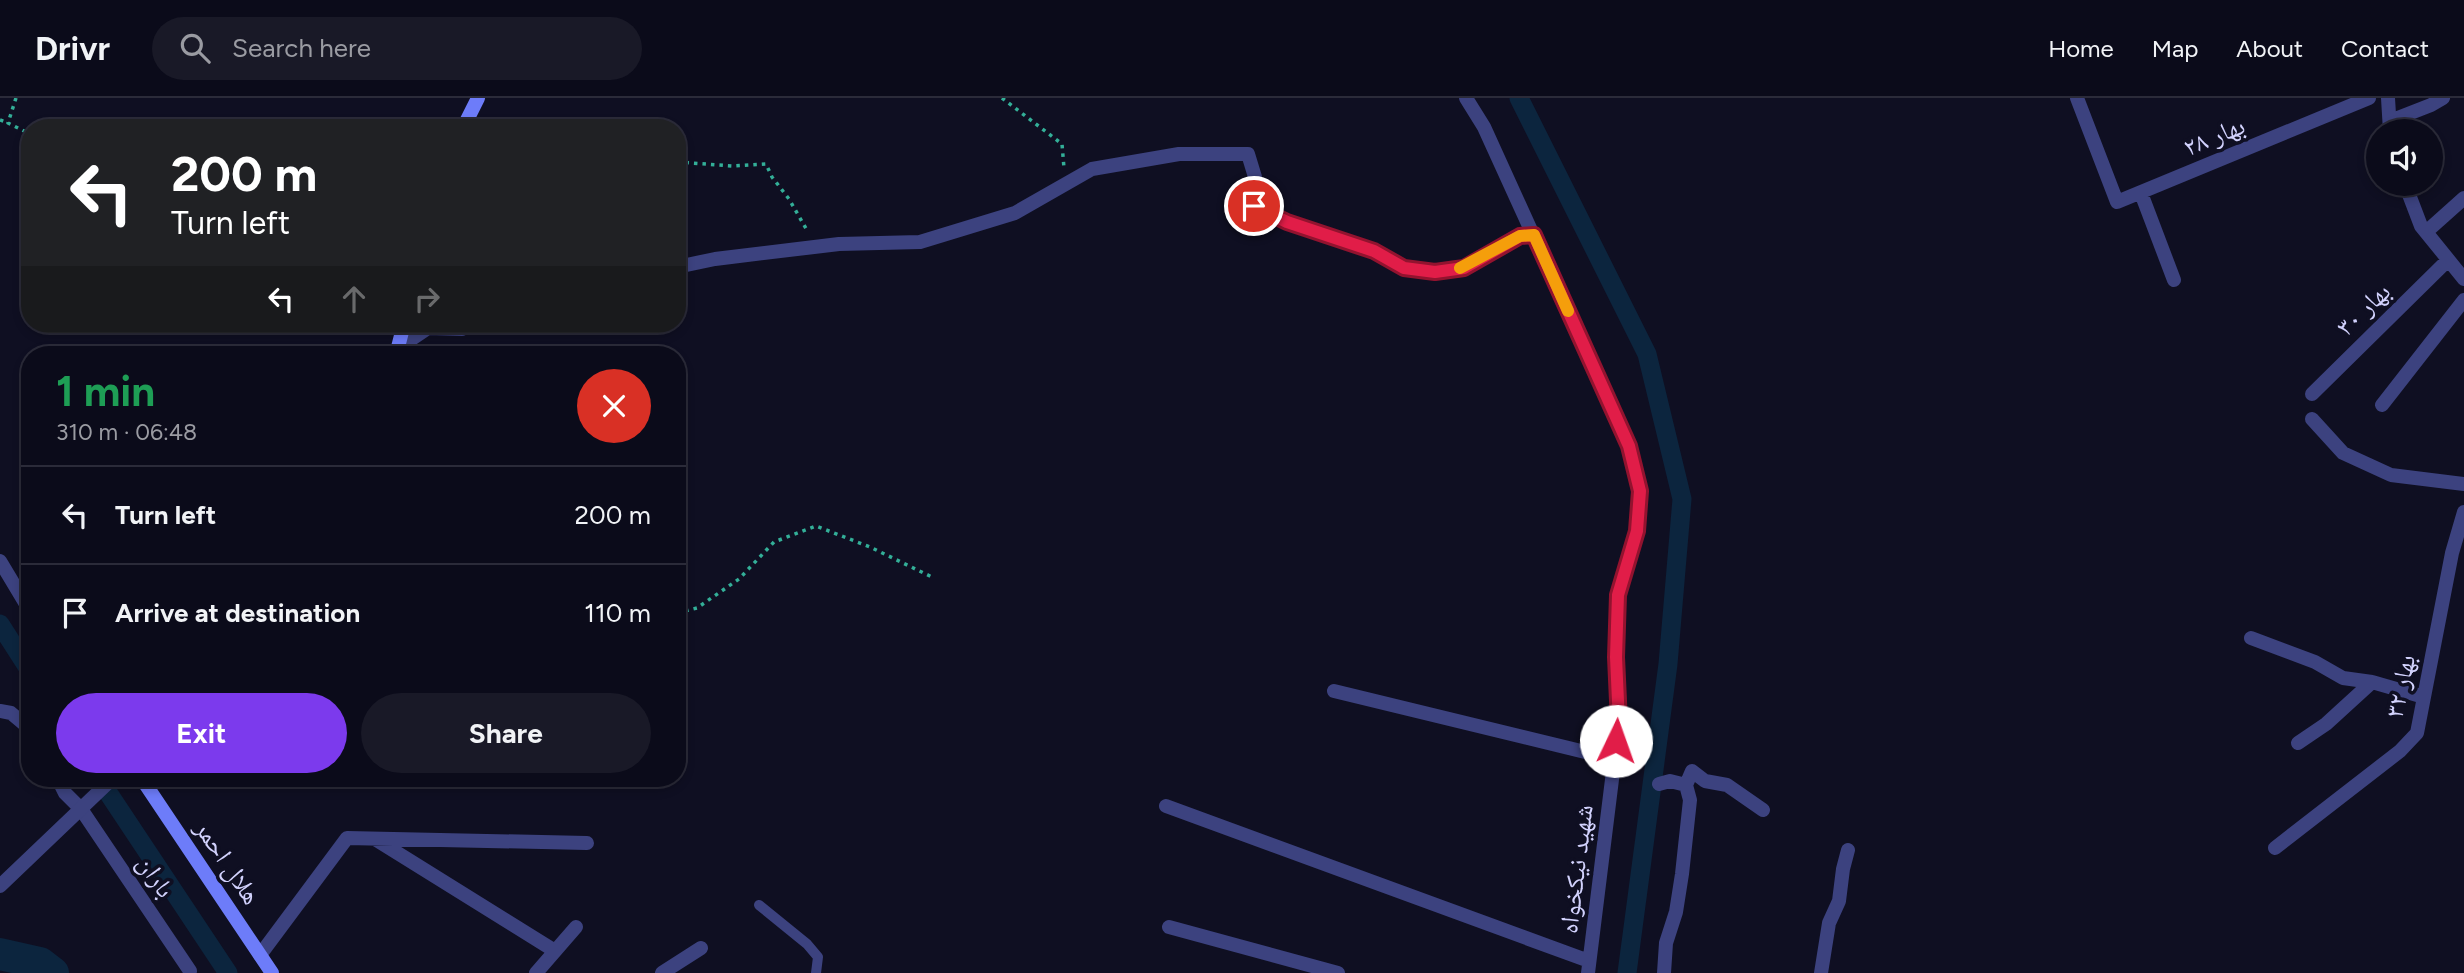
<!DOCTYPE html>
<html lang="en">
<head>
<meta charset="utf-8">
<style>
  body { margin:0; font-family:Figtree,"Noto Naskh Arabic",sans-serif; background:#191927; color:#f1f3f6; height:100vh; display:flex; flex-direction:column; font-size:26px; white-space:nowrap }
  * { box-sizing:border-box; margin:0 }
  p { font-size:23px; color:#9a9ba2 }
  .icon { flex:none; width:38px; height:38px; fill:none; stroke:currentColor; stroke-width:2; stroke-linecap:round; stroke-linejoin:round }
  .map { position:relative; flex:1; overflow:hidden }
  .drawer { position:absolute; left:21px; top:248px; width:665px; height:441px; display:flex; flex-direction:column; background:#0b0b1a; border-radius:28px; box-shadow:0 4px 10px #0003,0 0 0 2px #2b2b39 }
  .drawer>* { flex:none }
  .hud { position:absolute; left:21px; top:21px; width:665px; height:214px; border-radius:28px; box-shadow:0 4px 10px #0003,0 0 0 2px #2b2b39; background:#202124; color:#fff; overflow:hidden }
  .controls { position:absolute; left:2366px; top:21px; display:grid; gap:14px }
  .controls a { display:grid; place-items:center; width:77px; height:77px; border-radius:50%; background:#0b0b1a; box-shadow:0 4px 10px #0003,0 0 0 2px #2b2b39; font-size:35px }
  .pin { position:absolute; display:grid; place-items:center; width:60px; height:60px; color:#fff; margin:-30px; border:4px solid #fff; border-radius:50%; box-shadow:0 2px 7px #0007 }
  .me { position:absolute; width:77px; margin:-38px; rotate:3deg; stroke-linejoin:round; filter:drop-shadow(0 0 5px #0008) }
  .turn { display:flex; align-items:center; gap:24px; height:147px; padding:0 35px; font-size:32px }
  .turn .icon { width:91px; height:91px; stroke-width:2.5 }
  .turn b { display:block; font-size:49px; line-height:60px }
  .lanes { display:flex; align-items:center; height:66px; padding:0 35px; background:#0003; justify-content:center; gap:35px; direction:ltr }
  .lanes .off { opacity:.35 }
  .round { display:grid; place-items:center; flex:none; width:74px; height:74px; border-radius:37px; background:#191927 }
  .head { display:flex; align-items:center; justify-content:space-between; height:119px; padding:0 35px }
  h1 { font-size:42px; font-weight:700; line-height:52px; color:#1e9e55 }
  .primary-button { display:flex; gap:14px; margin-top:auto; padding:14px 35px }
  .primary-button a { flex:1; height:80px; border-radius:42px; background:#7c3aed; color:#fff; font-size:28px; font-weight:700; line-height:80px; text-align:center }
  .primary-button a+a { background:#191927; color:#f1f3f6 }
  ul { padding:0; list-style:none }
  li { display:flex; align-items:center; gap:21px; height:98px; padding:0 35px; border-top:2px solid #2b2b39 }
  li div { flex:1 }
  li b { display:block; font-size:26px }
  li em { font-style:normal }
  header { display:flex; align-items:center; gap:42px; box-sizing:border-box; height:98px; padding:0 35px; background:#0b0b1a; border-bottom:2px solid #2b2b39 }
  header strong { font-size:33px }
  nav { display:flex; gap:38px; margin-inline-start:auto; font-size:24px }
  .search { width:490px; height:63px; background:#191927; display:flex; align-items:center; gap:18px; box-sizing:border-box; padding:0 24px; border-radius:38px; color:#9a9ba2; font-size:26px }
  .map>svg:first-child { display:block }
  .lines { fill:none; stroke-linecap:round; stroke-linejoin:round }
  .canal { stroke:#0c253e; stroke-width:19 }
  .river { stroke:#0c253e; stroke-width:32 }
  .path { stroke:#33af98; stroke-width:3.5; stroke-dasharray:3.5 5; stroke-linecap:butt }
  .service { stroke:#3c427f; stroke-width:10 }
  .minor { stroke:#3c427f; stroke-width:14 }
  .tertiary { stroke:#3c427f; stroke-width:14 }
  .secondary { stroke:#6d7cf9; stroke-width:14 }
  .route-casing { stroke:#92132f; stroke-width:18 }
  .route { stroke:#e11d48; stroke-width:12 }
  .slow { stroke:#f59e0b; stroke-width:12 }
  .labels { text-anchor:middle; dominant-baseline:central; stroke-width:7; stroke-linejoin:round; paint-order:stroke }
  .street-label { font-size:26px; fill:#d2d2fd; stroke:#0f0f22 }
</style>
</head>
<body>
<header>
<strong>Drivr</strong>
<div class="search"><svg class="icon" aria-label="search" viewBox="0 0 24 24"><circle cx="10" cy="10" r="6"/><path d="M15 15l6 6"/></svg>Search here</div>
<nav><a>Home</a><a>Map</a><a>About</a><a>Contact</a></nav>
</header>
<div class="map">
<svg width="2464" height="875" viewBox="0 0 2464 875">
  <rect width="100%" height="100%" fill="#0f0f22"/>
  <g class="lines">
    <path class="canal" d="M1519 0 1647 256 1682 401 1668 566 1627 875
      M0 526 30 573
      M99 681 228 875"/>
    <path class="river" d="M0 856 40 865 53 875"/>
    <path class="path" d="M16 0 8 25 30 36
      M1002 0 1062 46 1064 70
      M0 22 8 25
      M677 64 733 68 766 66 772 79 789 101 808 134
      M677 515 697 510 739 481 774 444 816 428 870 449 934 480"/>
    <path class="service" d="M759 807 807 846 818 859 816 875"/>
    <path class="minor" d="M1466 0 1484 29 1629 348 1640 393 1637 433 1618 497 1616 559 1619 625 1588 875
      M2077 0 2117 104 2369 0
      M2388 0 2390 33
      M2390 23 2431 7 2443 0
      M2405 86 2421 128 2464 181
      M2141 95 2174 182
      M2426 134 2464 100
      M677 169 715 161 839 146 920 144 1015 115 1092 71 1179 56H1248L1255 79 1254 109 1287 124 1374 153 1404 170 1435 174 1464 170 1520 138 1534 137
      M397 251 428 230 462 231 470 226
      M2312 296 2448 162
      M2382 307 2464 202
      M2312 321 2343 355 2391 377 2464 386
      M0 463 30 513
      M2251 540 2315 564 2343 580 2372 584
      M1334 593 1614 661
      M0 613 11 615 30 631
      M2298 645 2326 626 2372 584 2424 599
      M58 681 65 695 81 711 190 873
      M1659 686 1670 683 1686 687 1692 673 1705 683 1727 687 1763 712
      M1166 708 1589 863
      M375 741 555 853
      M2275 750 2400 653 2417 635 2452 455 2464 414
      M1169 829 1338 875
      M260 857 347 740 587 745
      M536 875 576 829
      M662 875 701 850
      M1664 875 1666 845 1676 814 1682 776 1690 702 1686 687
      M1821 875 1829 825 1839 803 1843 771 1848 752"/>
    <path class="tertiary" d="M0 788 112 681"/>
    <path class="secondary" d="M463 30 478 0
      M396 257 404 226
      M142 681 272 875"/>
  </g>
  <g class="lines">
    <defs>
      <path id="route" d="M1254 108 1287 124 1374 153 1404 170 1435 174 1464 170 1520 138 1534 137 1629 348 1640 393 1637 433 1618 497 1616 559 1619 625 1616 643"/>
    </defs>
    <use href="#route" class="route-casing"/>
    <use href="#route" class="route"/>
    <path class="slow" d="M1460 170 1520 138 1534 137 1568 213"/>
  </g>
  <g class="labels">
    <g class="street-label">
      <text transform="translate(2214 38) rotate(-23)">بهار ۲۸</text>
      <text transform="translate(2363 211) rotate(-44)">بهار ۳۰</text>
      <text transform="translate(2400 588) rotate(-78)">بهار ۳۲</text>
      <text transform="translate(228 764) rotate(56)">هلال احمر</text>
      <text transform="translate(1576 771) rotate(-83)">شهید نیکخواه</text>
      <text transform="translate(156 778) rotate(56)">باران</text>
    </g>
  </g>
</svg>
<div class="controls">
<a><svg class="icon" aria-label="sound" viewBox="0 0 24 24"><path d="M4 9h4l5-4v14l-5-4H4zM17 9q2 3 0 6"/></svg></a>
</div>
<div class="pin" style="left:1254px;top:108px;background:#d93025"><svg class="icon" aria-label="arrive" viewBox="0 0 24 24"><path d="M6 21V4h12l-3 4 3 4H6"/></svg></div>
<svg class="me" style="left:1616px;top:643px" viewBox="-20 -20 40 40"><circle r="19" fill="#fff"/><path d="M0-13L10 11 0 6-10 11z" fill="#e11d48"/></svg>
<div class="hud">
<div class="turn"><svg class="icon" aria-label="left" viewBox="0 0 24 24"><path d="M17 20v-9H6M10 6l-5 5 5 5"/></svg><div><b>200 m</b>Turn left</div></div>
<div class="lanes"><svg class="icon" aria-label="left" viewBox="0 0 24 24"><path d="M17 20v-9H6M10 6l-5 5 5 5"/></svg><svg class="icon off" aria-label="ahead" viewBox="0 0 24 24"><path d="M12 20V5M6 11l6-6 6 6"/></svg><svg class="icon off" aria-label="right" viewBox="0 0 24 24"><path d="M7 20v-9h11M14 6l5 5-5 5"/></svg></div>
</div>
<section class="drawer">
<div class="head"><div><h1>1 min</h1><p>310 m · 06:48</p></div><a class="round" style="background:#d93025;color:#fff"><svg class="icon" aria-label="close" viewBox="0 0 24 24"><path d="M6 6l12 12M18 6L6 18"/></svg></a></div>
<ul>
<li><svg class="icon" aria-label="left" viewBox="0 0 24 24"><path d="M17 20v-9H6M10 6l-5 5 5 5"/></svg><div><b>Turn left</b></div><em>200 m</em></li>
<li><svg class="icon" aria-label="arrive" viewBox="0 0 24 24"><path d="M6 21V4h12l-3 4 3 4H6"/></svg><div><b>Arrive at destination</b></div><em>110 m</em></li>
</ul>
<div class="primary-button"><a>Exit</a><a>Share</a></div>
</section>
</div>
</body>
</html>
